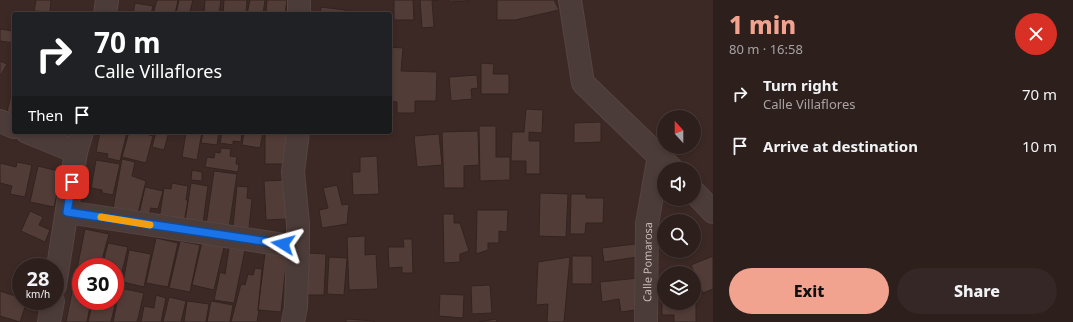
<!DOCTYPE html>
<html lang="en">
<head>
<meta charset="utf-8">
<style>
  body { margin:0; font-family:"Noto Sans",sans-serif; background:#352725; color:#f1f3f6; height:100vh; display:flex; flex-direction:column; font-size:15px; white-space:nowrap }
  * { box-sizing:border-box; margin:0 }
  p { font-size:13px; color:#a7a2a3 }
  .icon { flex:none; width:22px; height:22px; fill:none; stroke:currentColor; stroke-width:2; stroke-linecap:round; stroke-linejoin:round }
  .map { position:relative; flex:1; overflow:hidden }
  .side { display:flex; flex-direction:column; background:#2d1f1c; width:360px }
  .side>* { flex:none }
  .hud { position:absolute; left:12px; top:12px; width:380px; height:122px; border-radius:4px; box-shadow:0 2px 6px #0003,0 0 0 1px #483d3b; background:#202124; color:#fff; overflow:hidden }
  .needle { width:26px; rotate:339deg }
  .controls { position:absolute; left:657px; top:110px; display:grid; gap:8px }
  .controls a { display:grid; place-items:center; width:44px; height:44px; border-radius:50%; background:#2d1f1c; box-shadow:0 2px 6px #0003,0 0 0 1px #483d3b; font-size:20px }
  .speed { position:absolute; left:12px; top:258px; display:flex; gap:8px; font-size:20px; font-weight:700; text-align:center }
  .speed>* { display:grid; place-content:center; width:52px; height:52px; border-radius:50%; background:#2d1f1c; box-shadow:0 2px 6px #0003,0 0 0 1px #483d3b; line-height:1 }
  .speed small { font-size:10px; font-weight:400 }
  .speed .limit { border:6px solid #d22; background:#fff; color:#111 }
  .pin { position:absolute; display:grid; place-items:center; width:34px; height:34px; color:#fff; margin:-17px; border-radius:8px; box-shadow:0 2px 6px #0006 }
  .me { position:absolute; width:44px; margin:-22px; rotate:278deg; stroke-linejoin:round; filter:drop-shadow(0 0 3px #0008) }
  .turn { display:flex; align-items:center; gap:14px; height:84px; padding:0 16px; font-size:18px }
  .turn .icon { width:52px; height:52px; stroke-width:2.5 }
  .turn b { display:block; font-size:28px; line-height:34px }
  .then { display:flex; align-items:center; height:38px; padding:0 16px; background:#0003; gap:8px; font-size:15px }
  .round { display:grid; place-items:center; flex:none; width:42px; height:42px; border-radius:21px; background:#352725 }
  .headline { display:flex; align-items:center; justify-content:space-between; height:68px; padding:0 16px }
  h1 { font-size:24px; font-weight:800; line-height:30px; color:#f2a38f }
  .action { display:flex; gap:8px; margin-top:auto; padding:8px 16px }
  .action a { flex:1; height:46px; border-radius:24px; background:#f2a38f; color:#111; font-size:16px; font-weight:800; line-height:46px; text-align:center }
  .action a+a { background:#352725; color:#f1f3f6 }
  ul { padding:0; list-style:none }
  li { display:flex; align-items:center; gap:12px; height:52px; padding:0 16px }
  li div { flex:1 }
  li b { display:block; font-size:15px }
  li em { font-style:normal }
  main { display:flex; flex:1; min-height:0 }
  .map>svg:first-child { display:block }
  .building { fill:#523c37; stroke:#332320 }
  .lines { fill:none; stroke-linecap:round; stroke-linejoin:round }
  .minor-casing { stroke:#554542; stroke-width:24 }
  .minor { stroke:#4c3c39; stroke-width:22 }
  .route-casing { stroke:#114b97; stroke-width:10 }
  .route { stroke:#1a73e8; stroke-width:7 }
  .slow { stroke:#f59e0b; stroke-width:7 }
  .labels { text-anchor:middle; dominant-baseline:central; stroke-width:4; stroke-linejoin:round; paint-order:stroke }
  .street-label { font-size:11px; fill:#c8b8b5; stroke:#31211e }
</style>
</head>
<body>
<main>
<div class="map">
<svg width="713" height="322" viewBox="0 0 713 322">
  <rect width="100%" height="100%" fill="#3c2925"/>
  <path class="building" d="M36 0H51L50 12 34 11Z
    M157 0H178L175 14H153Z
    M179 0H193L190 11 200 13V14H176Z
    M205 0H221L219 14H204Z
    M224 0H247L246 14H223Z
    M250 0H265L263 14H247Z
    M267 0H287L285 14H266Z
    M394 0H413L414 20H394Z
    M420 0H439L432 1 434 27 422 28Z
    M448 0H469V1L449 2Z
    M497 0H554L559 10 515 20H497Z
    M135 3 153 6 151 14H133Z
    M321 7 345 10V14H320Z
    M0 29 14 31V43L0 41Z
    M390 47 403 48 401 71 437 72 436 101H415V113H397V102L390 101Z
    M0 61 7 64 1 75H0Z
    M481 63 494 64 493 74H509V94H481Z
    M477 75 478 88 471 89 472 99 451 101 449 77Z
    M12 90H14V113L7 112Z
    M526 109 543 110 542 133 529 132V141H540V174H526V161H511L512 132H524Z
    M601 122V142L574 143V123Z
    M479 126H496V157H510V180L480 181Z
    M478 131 479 165 464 166V188H444L442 132Z
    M100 132H127L120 161 107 158 108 154 96 152Z
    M129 132H143V133L153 136 146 163 122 157Z
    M156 132H169L164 150 152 147Z
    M186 132H202L197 160 182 157Z
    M203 132H219L217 145 201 143Z
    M222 132H242L241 142 233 141V145L220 143Z
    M244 132H263L260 148 242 145Z
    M265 132H287L286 164H265Z
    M439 134 442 165 417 167 414 136Z
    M221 148 231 149 230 156 237 157 236 164H239L238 172 205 167 207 157 214 158 215 152 220 153Z
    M377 156 379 194 353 195 352 172H360V157Z
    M122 159 135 162 132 176 146 181 138 213 113 208Z
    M96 160 120 164 113 195 102 193V190L91 188Z
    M17 162 32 165 25 197 10 194 12 186 0 183V163L16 167Z
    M38 166 62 172 54 207 30 202Z
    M192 170 202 172V181L191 180Z
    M214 171 237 174 229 228 206 225Z
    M285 180 287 219 266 220 264 181Z
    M172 183 188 186 186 200H188L184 223 159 219 164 188 171 189Z
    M191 183 208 186 203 223 185 221Z
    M337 185 342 205 349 204 347 224 322 228 319 210 328 208 323 188Z
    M237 186 248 187 247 198 252 199 249 228 233 227Z
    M145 187 163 191 158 209 151 208 149 216 139 214Z
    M540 193 568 194 566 237 539 236Z
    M571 194H586V198H604L603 223H586L585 234H570Z
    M477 210H508L507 232 499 231V243H488V250L476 254Z
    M30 211 43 217 39 225 50 230 45 242 21 231Z
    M443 214H454V223H460L469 251 460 254V262L444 263Z
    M85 229 109 234 100 267H81V281L75 279Z
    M365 236V255L376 254 378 289 349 290 347 237Z
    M156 238 178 243 168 287 146 283Z
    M403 239H412L413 273H402V267L389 268 388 247H404Z
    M180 241 200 245 190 292 169 288Z
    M202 242 224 247 214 290 192 285Z
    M108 243 128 247 118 289 115 288V267H102Z
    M635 244 637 257 604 262 602 248Z
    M229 248 245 250 234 303 214 300 220 272 225 274Z
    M129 250 151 254 144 287 123 282Z
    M265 253 287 255 281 312 258 310Z
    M308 253 326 254 324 295H306Z
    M572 256H592V284H572Z
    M713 256V289L703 293 691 265Z
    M329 257 347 258 344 295 327 294Z
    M570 257 564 322H547L548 304 536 305 538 262Z
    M255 268 262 269 258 311 259 310 257 322H231L241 284 245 285 248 274 253 275Z
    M638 278 642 309 621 312 619 299 602 302 600 282Z
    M74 282 81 284V301H91L87 322H66Z
    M490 285 492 313 472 314 471 286Z
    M120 288 144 293 137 322H113Z
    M0 291 21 298V301H27L20 322 0 316Z
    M115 292H118L111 322H88L93 301H115Z
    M440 294 464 295 463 318 439 316Z
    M156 295 166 298 161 322H141L144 306 154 308Z
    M169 297 186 301 181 322H163Z
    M187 301 209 304 206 322H184Z
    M211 301 233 305 230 322H207Z
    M662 301H664V303H694V301H696V322H674V315H662Z
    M346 319 374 321V322H346Z
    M496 319 497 322H478Z"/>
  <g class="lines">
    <defs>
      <g id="minor">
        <path d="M570 0 583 83 672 169"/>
        <path d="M105 14 107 0"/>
        <path d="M299 14V0"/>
        <path d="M0 121 14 127"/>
        <path d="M27 132 76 152"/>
        <path d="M694 192 713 212"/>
        <path d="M67 212 298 247"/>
        <path d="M55 286 76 152 82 132"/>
        <path d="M49 322 53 301"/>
        <path d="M293 322 296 307 298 247V224L293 172 298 132"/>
        <path id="s1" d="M646 322 647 224 659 155"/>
      </g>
    </defs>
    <use href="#minor" class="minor-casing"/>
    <use href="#minor" class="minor"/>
  </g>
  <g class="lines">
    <defs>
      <path id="route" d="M72 182 67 212 283 244"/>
    </defs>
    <use href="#route" class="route-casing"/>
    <use href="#route" class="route"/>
    <path class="slow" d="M101 217 150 225"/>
  </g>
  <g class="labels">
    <g class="street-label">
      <text stroke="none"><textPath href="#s1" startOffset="60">Calle Pomarosa</textPath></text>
    </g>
  </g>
</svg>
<div class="controls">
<a><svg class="needle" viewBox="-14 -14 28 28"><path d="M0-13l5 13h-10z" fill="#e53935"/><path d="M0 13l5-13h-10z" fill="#a7a2a3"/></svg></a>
<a><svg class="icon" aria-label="sound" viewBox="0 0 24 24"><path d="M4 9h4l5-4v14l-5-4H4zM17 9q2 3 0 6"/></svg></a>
<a><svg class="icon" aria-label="search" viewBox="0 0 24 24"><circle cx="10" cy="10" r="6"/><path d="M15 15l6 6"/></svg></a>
<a><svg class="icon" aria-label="layers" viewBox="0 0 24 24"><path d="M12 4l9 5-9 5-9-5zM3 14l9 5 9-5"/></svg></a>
</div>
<div class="speed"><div>28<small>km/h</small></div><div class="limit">30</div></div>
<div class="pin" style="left:72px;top:182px;background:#d93025"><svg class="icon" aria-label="arrive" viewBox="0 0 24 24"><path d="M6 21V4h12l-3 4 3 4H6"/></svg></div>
<svg class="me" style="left:283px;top:244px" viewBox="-20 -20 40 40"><path d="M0-17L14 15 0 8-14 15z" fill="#1a73e8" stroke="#fff" stroke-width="4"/></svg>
<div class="hud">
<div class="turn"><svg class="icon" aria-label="right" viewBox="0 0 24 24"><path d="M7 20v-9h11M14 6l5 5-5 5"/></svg><div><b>70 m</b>Calle Villaflores</div></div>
<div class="then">Then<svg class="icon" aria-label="arrive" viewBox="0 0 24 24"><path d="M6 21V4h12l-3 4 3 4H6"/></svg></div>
</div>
</div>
<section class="side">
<div class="headline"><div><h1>1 min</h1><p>80 m · 16:58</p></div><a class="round" style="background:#d93025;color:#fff"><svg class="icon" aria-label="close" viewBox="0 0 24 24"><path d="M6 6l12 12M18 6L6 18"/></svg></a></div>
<ul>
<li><svg class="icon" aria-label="right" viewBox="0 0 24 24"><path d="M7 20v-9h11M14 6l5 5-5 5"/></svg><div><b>Turn right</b><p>Calle Villaflores</p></div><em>70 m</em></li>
<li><svg class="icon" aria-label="arrive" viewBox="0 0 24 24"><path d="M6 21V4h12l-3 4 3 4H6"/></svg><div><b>Arrive at destination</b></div><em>10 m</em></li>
</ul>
<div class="action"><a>Exit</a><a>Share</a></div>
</section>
</main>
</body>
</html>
